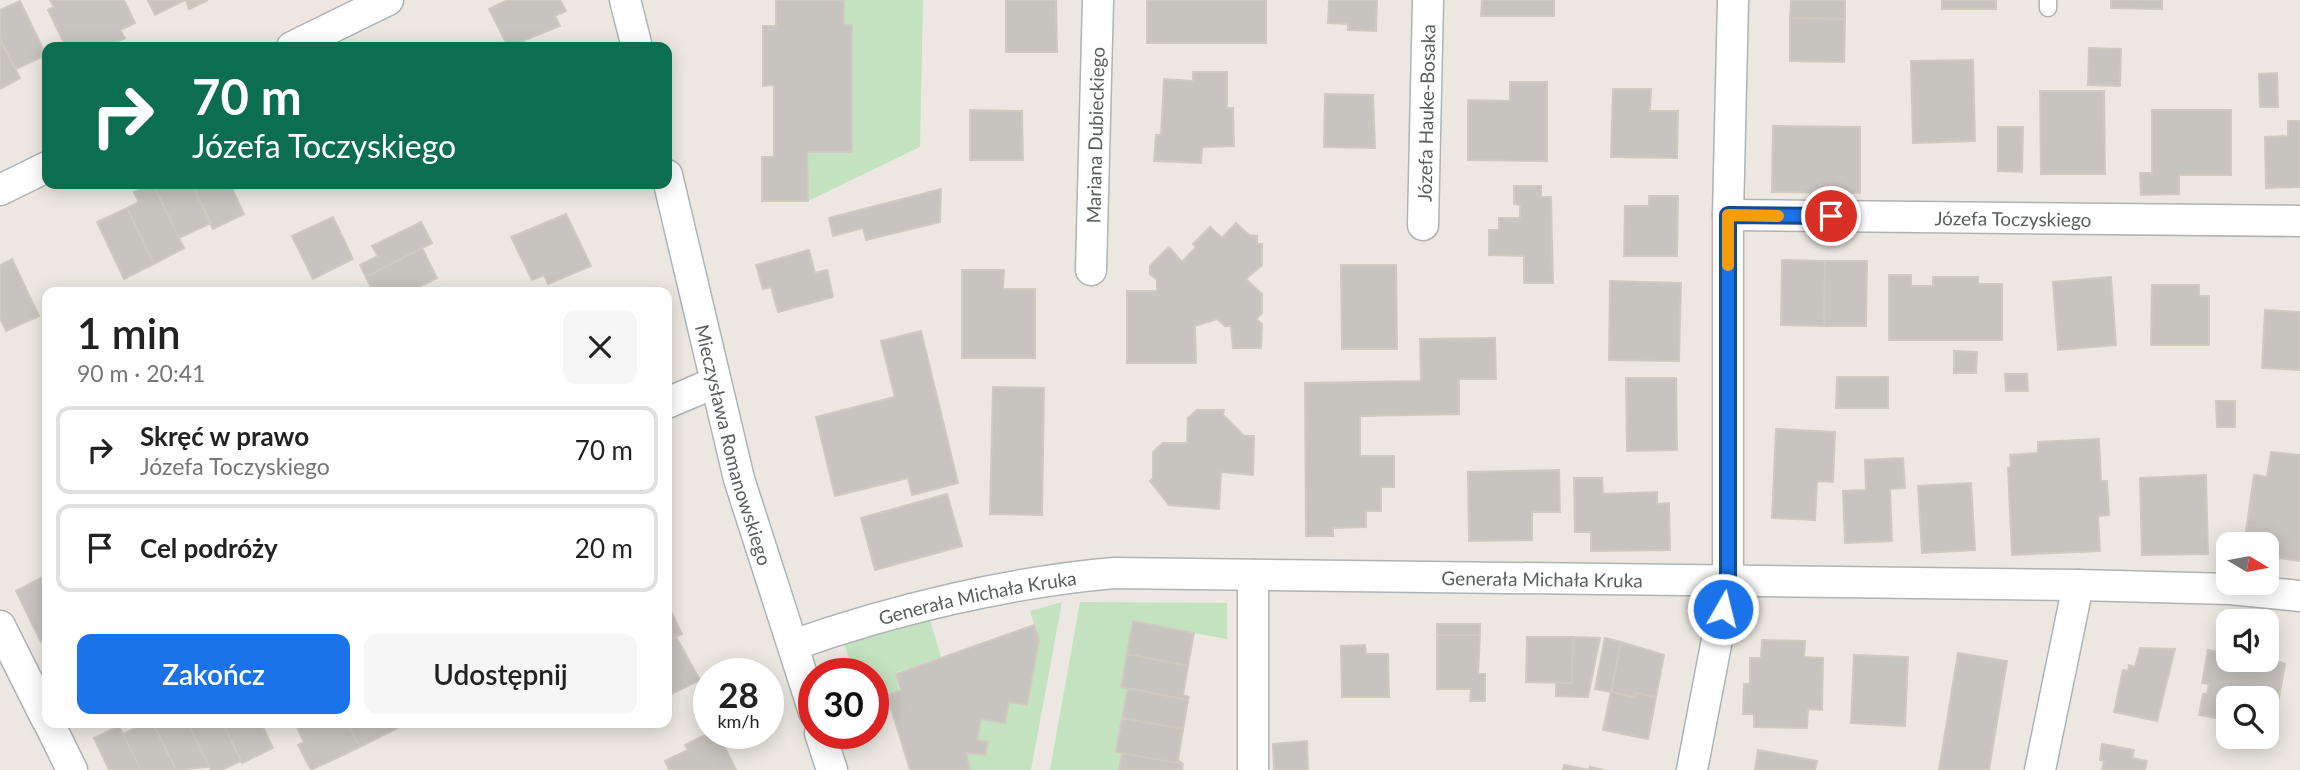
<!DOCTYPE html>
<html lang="pl">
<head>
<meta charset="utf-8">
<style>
  body { margin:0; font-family:Lato,sans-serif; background:#f6f6f6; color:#222; height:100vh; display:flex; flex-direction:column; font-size:26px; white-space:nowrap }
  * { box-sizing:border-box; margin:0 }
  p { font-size:23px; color:#767676 }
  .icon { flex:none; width:38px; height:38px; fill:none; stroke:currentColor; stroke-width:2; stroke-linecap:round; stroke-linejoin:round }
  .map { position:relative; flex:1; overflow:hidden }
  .details { position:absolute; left:42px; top:287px; width:630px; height:441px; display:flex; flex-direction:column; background:#fff; border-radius:14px; box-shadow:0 4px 18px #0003 }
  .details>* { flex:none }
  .top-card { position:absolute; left:42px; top:42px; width:630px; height:147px; border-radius:14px; box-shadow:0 4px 18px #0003; background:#0b6e4f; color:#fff; overflow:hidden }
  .needle { width:46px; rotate:100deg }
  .tools { position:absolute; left:2216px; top:532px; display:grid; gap:14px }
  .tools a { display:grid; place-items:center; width:63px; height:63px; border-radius:14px; background:#fff; box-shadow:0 4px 18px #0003; font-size:35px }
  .speed { position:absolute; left:693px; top:658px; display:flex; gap:14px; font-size:35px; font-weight:700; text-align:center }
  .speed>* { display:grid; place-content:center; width:91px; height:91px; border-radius:50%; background:#fff; box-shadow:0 4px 18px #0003; line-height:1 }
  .speed small { font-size:18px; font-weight:400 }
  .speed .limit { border:10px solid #d22; background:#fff; color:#111 }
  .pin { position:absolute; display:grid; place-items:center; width:60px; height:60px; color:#fff; margin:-30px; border:4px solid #fff; border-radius:50%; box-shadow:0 2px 7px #0007 }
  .me { position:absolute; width:77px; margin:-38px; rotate:8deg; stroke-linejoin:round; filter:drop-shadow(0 0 5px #0008) }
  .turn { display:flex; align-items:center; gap:24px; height:147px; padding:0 35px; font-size:32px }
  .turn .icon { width:91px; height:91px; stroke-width:2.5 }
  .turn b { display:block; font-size:49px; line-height:60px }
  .round { display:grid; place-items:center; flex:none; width:74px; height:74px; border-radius:14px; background:#f6f6f6 }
  .summary { display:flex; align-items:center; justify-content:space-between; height:119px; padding:0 35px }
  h1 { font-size:42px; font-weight:600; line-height:52px }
  .cta { display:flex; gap:14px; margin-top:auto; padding:14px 35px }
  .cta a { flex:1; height:80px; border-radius:14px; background:#1a73e8; color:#fff; font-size:28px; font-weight:600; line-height:80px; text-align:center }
  .cta a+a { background:#f6f6f6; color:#222 }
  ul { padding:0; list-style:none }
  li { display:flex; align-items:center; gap:21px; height:88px; margin:0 14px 10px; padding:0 21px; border:4px solid #e0e0e0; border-radius:14px }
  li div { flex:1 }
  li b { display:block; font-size:26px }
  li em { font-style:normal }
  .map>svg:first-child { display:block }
  .green { fill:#c3e2bf }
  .building { fill:#c7c3be; stroke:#d0c9c0; stroke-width:2 }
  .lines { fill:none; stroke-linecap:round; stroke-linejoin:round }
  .service-casing { stroke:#afb3b6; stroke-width:19 }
  .minor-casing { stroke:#afb3b6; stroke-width:33 }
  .service { stroke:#fff; stroke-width:16 }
  .minor { stroke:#fff; stroke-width:30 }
  .route-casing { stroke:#114b97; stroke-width:18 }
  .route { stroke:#1a73e8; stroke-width:12 }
  .slow { stroke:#f59e0b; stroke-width:12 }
  .labels { text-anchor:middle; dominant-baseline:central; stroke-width:6; stroke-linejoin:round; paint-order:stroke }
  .street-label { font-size:19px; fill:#5a5e61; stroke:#fff }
</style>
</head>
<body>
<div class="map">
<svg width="2300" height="770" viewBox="0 0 2300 770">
  <rect width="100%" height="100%" fill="#ece8e1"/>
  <path class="green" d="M844 0H923L920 147 808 201 807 152 852 151V26L844 25Z
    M1062 602 1031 770H970L966 753 985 755 987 742 977 740 981 719 1009 702 1027 705 1039 641 1030 611Z
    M1080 602 1227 603V639L1133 622 1121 687 1128 688 1116 751 1122 753 1119 770H1050Z
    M930 620 941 657 895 673 899 690 886 694 887 700 873 704V674H854L844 643Z"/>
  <path class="building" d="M50 0H124L135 23 120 30 125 38 107 47H66L48 10 54 7Z
    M148 0H185L155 15Z
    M186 0H208L189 9Z
    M508 0H560L566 11 555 16 560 26 508 47 489 9Z
    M776 0H844V25H852V152H807L808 201H762V157H774V85L763 86V26H776Z
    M1006 0H1056L1057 52H1006Z
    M1147 0H1266V43H1147Z
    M1329 0H1377L1376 31 1348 30V24L1328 23Z
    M1482 0H1554V16H1481Z
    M1791 0H1845V19L1790 18Z
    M1942 0H1996V9H1942Z
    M2111 0H2162V9L2111 8Z
    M20 1 46 55 16 69 0 39V10Z
    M1790 18 1845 19 1844 62 1790 61Z
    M0 39 20 78 0 89Z
    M2089 48 2121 49 2120 86 2088 85Z
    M1973 60 1975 141 1913 143 1911 61Z
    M1193 72H1227V108H1233L1234 146 1202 147 1201 163 1154 161 1156 135H1161L1164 79 1193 81Z
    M2277 73 2278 107H2260L2259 74Z
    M1510 82H1547V161L1468 160V100L1510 101Z
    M1613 89H1651L1650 111H1678L1677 158 1611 157Z
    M2040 91H2104L2105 174H2041Z
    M1325 94 1373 95 1375 148 1324 147Z
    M970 110 1022 111 1023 160H970Z
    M2152 110H2231V175H2179V194L2141 195 2140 173H2152Z
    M2288 121H2300V187L2266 188 2265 137 2288 136Z
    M1773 126 1860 127V193L1772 192Z
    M1998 127H2023L2022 172 1998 171Z
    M153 184H192L211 223 179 238Z
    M153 184 184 248 154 264 127 208 139 202 134 192Z
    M192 184H230L244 214 213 229Z
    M1514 186H1541V197H1551L1553 283H1524V256L1489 255V230H1499V218H1520V205L1514 204Z
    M941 189 940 222 866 240 863 228 833 236 829 218Z
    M1649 196H1678L1677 256H1624L1625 206H1649Z
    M127 208 154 264 124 279 97 222Z
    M566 214 591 266 548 284 544 275 532 280 511 237Z
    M333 217 353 259 313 279 292 236Z
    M421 222 432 243 366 277 360 265 378 256 372 246Z
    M1236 223 1249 235 1257 236V244H1262V265L1246 279 1262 294V313L1256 319 1262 324 1261 348H1233L1231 326H1225L1217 319 1195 326 1196 363H1127V291H1157V280L1150 274V266L1169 247 1182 262 1196 247 1193 244 1210 227 1222 238Z
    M422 248 437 278 409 292H373L366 277Z
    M809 250 815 273 827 270 833 297 778 312 771 287 763 289 756 265Z
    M12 259 39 316 6 331 0 318V265Z
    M1782 260 1825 261 1824 326 1781 325Z
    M1825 261H1867L1866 326H1824Z
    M1341 265H1396L1397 349H1342Z
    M962 270H1004L1003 289H1035V358H962Z
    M1889 275H1911V286H1933V277H1978V284H2002V340H1889Z
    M2111 277 2116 345 2058 350 2053 282Z
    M1610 281 1681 283 1679 361 1609 360Z
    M2152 285H2199V296H2209V345H2151Z
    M2265 310 2300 312V370L2262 368Z
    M921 331 958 483 912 495 908 478 835 496 816 417 895 397 881 341Z
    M1495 338 1496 379H1459V414L1360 416V456H1394V487H1381V511H1366V527L1333 528V536H1306L1305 383 1421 381 1420 339Z
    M1954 351 1977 352 1976 373H1954Z
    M2005 374H2027L2028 391H2006Z
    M1837 377H1888V408H1836Z
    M1626 378H1676L1677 450 1627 451Z
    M993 387 1044 388 1042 515 990 514Z
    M2216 401H2235V427H2217Z
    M1197 410H1224L1223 415 1244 436H1254L1253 475 1221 472 1219 509 1169 505 1150 481 1153 478V452L1163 443H1187L1188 418Z
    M1776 429 1835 432 1833 482 1817 481 1815 520 1772 518Z
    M2099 439 2101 481H2107L2109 515 2098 516 2100 551 2012 555 2008 468 2011 467 2010 455 2038 453V442Z
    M2271 452 2300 455V561L2272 557 2274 542 2245 538 2254 475 2267 477Z
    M1903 458 1905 488 1890 489 1892 541 1845 543 1843 491 1866 490 1865 460Z
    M1559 470 1560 512H1532V540L1469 541 1468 472Z
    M2206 475 2208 554 2142 555 2140 478Z
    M1574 478H1602L1603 494 1657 492V504L1669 503 1670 550 1591 551V532H1575Z
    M1971 483 1975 550 1922 553 1918 486Z
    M947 494 962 546 875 570 861 518Z
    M47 575V639L41 642 16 591Z
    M667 603 682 634 667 641Z
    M1133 621 1194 633 1188 666 1127 654Z
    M1437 624H1480V635H1437Z
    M1034 625 1039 641 1027 705 1009 702 1005 723 981 719 977 740 988 742 985 755 966 753 970 770H910L887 695 901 690 896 674Z
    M1437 635H1480L1478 674H1485V701H1470L1471 689H1437Z
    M676 637 700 680 667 696V641Z
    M1527 637H1573L1572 683 1526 682Z
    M1573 637 1600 638 1588 697 1556 696V683H1572Z
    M1605 638 1621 642 1611 692 1595 689Z
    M1762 640 1805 641 1804 657 1823 658 1822 710 1808 709 1807 728 1754 727V714H1743L1744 684H1750V658H1761Z
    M1621 642 1664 655 1656 697 1635 693 1634 697 1611 692Z
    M1365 645 1366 654H1388L1389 697H1342L1341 646Z
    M2140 648 2175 649 2157 721 2114 712 2123 670 2128 671 2129 665 2135 667Z
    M2223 649 2228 650V660H2266V657L2285 664 2279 698 2271 696 2269 707 2274 708 2270 728H2266V698H2228V720L2199 715 2203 694H2207L2209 684 2202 683 2208 650 2222 653Z
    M1958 653 2007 661 1989 770H1939Z
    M1127 654 1188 666 1183 695 1189 697 1188 700 1121 687Z
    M1854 655 1908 657 1905 726 1851 723Z
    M1128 688 1188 700 1183 729 1122 718Z
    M1611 692 1634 697 1635 693 1656 697 1648 739 1603 730Z
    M1122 718 1183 729 1178 760 1183 764 1116 752Z
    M146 723H153L176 770H141L123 734Z
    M163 723H188L209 767 176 770 155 727Z
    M188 723H223L241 761 221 770H211Z
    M223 723H261L273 748 242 763Z
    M295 723H347L360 747 311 770 298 745 304 742Z
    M347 723H407L360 747Z
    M119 726 141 770H109L94 738Z
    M709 733H718L736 770H669L665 761 688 750 685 745Z
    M1307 741 1308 770H1274L1273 744Z
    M2102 744 2134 750 2132 758 2147 761 2145 770H2102L2104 761 2100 760Z
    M1758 750 1817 761 1815 770H1755Z
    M1122 753 1183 764 1182 770H1119Z
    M1564 765 1589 770 1590 767 1604 770H1563Z"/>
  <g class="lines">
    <defs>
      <path id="service" d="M2048 0V8"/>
      <g id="minor">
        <path d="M625 0 637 47"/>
        <path d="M292 47 388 0"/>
        <path id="s1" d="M667 175 739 479 814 712"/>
        <path d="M0 190 47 167"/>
        <path id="s2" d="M1728 215 2300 221"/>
        <path id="s3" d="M1423 225 1428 0"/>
        <path id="s4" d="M1091 270 1098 0"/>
        <path d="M667 403 714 383"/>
        <path d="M1253 575V770"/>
        <path d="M0 626 47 720"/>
        <path id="s5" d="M793 645C892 610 1009 582 1114 573L2078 585 2230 589 2300 596"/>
        <path d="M49 723 72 770"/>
        <path d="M820 733 832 770"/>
        <path d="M1692 770 1728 582V215L1733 0"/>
        <path d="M2040 770 2078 585"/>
      </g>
    </defs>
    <use href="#service" class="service-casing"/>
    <use href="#minor" class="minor-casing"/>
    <use href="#service" class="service"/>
    <use href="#minor" class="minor"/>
  </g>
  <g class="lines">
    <defs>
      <path id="route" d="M1723 609 1728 582V215L1831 216"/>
    </defs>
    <use href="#route" class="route-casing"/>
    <use href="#route" class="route"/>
    <path class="slow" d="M1728 265V215L1778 216"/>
  </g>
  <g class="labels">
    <g class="street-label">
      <text stroke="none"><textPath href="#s3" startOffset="112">Józefa Hauke-Bosaka</textPath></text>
      <text stroke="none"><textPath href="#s4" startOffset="135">Mariana Dubieckiego</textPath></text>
      <text stroke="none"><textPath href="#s2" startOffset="285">Józefa Toczyskiego</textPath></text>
      <text stroke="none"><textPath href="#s1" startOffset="278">Mieczysława Romanowskiego</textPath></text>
      <text stroke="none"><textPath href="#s5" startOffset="758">Generała Michała Kruka</textPath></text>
      <text stroke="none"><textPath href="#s5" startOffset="191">Generała Michała Kruka</textPath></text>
    </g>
  </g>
</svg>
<div class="tools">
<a><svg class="needle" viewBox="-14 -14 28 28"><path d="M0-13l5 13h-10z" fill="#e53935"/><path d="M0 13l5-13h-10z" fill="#767676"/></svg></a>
<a><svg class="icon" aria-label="sound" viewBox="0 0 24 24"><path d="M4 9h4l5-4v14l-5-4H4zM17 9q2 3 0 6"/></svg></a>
<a><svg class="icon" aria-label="search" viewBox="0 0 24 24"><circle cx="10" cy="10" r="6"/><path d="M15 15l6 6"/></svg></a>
</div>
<div class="speed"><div>28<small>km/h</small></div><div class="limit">30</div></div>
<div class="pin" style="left:1831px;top:216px;background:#d93025"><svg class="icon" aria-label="arrive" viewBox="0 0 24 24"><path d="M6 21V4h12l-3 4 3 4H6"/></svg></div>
<svg class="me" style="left:1723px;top:609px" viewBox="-20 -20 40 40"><circle r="17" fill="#1a73e8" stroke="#fff" stroke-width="3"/><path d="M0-11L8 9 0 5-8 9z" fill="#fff"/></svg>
<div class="top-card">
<div class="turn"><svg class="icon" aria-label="right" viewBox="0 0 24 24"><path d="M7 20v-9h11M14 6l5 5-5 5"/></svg><div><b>70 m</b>Józefa Toczyskiego</div></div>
</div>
<section class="details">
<div class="summary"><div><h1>1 min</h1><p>90 m · 20:41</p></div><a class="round"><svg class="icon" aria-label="close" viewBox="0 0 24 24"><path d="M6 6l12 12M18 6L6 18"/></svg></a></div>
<ul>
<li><svg class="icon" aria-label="right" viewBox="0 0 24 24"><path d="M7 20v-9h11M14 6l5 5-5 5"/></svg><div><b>Skręć w prawo</b><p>Józefa Toczyskiego</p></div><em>70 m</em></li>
<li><svg class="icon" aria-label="arrive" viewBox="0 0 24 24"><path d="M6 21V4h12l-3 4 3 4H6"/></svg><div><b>Cel podróży</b></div><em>20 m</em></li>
</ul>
<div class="cta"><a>Zakończ</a><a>Udostępnij</a></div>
</section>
</div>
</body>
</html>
